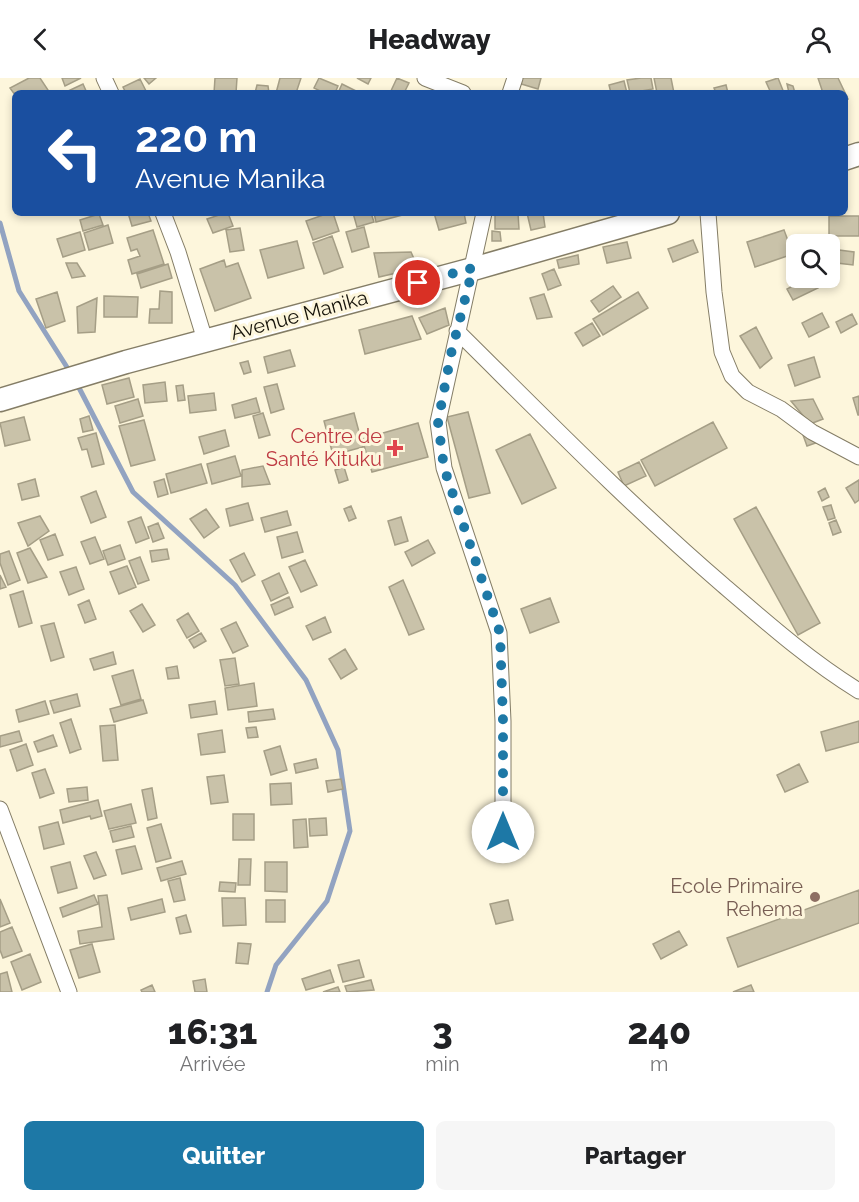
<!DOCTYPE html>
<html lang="fr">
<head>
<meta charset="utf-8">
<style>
  body { margin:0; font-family:Raleway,sans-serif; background:#f6f6f6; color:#202124; height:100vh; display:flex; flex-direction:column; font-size:22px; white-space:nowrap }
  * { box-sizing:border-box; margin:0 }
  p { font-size:20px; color:#757577 }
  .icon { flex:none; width:33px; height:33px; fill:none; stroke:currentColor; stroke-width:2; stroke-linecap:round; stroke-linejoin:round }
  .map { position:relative; height:914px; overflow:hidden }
  .panel { display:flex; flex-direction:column; background:#fff; flex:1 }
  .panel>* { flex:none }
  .top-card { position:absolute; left:12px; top:12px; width:836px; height:126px; border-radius:9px; box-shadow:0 3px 9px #0003; background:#1a4fa0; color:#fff; overflow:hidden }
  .buttons { position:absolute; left:786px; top:156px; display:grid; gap:12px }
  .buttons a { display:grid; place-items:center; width:54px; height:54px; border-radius:9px; background:#fff; box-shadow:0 3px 9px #0003; font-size:30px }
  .pin { position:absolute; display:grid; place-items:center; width:51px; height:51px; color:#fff; margin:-26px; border:3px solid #fff; border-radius:50%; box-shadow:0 2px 6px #0007 }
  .me { position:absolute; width:66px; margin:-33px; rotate:0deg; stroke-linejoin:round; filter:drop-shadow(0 0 4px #0008) }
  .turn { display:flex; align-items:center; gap:21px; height:126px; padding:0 24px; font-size:27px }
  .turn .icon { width:78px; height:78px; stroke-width:2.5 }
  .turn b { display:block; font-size:42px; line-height:51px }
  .eta { display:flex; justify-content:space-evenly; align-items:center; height:102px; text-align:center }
  .eta b { font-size:36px; font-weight:800; line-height:42px }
  .cta { display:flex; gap:12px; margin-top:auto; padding:12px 24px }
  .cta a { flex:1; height:69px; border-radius:9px; background:#1d78a6; color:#fff; font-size:24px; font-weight:800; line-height:69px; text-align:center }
  .cta a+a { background:#f6f6f6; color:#202124 }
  header { display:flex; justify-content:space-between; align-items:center; height:78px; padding:0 24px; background:#fff; font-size:27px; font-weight:800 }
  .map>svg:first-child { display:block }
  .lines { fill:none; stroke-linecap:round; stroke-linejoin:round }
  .stream { stroke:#92a3c1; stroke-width:5 }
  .building { fill:#c9c2a9; stroke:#a59e86; stroke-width:1.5 }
  .street-casing { stroke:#847d66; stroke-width:17 }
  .secondary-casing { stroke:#847d66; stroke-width:25 }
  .street { stroke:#fff; stroke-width:15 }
  .secondary { stroke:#fff; stroke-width:22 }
  .route { stroke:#1d78a6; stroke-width:10; stroke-dasharray:0 18 }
  .health-dot { fill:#e0444e; stroke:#fdf6dc; stroke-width:2 }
  .education-dot { fill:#8d6e63; stroke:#fdf6dc; stroke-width:2 }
  .labels { text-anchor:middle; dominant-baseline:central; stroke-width:6; stroke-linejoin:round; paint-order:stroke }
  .street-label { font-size:20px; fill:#151209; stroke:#fdf6dc }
  .health-label { font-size:20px; fill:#be3a42; stroke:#fdf6dc; text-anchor:end }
  .education-label { font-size:20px; fill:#785e54; stroke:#fdf6dc; text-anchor:end }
</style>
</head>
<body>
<header><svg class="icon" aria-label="back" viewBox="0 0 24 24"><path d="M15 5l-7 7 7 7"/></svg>Headway<svg class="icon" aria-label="person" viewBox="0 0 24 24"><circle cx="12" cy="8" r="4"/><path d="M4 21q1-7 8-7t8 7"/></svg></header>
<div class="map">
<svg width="859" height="914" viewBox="0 0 859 914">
  <rect width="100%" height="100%" fill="#fdf6dc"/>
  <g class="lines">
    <path class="stream" d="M0 145 19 213 70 294
      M76 304 133 414 235 507 306 602 338 672 350 753 327 823 276 887 267 914"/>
  </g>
  <path class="building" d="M29 0H40L48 12 44 15H15V17L10 10Z
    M62 0H81L65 8Z
    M144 0H156L149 6Z
    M215 0H237L236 15H214Z
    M280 0H301L296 15H276Z
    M319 0 338 8 335 15H324L314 10Z
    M357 0H371L368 6Z
    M397 0 409 5 404 15H390Z
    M520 0H541L538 11 518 5Z
    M641 0H651L653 11 630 15 627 2Z
    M654 0H671L674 15H657Z
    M778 0 784 15H771L766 4Z
    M818 0H838L848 21 844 22V15H823Z
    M140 1 147 15H126L123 9Z
    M624 3 627 15H611L609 7Z
    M83 6 87 15H66V14Z
    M342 6 360 15H338Z
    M787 6 793 8 795 15H789Z
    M257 7 268 8 269 15H255Z
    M726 7 728 15H716L714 10Z
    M128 135H148L151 143 132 148Z
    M225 135H228L233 148 213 155 207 141Z
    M329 135H333L339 153 313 162 306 143Z
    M353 135H371L374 144 357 149Z
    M374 135H410L376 144Z
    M434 135H464L466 145 439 152Z
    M495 135H518L519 151H495Z
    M527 135H543L545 149 531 152Z
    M99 136 103 147 83 153 80 142Z
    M829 138H859V158H829Z
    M108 147 113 165 89 172 84 155Z
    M364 149 369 169 352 174 346 154Z
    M240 150 244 172 230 174 226 152Z
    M153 152 164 186 132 196 128 182 140 178 137 171 131 173 127 160Z
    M784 152 793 176 755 189 747 164Z
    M492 153 500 154 501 163H492Z
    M80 154 85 172 63 179 57 161Z
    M332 158 343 189 324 196 313 165Z
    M693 162 698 174 673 184 668 171Z
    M297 163 304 190 268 200 260 172Z
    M627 164 631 180 607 185 603 169Z
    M839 172 854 174 853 187 837 185Z
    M411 174 418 190 379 199 374 175Z
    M578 177 579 186 559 190 557 182Z
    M224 182 226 189 238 185 251 220 215 233 200 191Z
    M66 185H77L85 198 72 200Z
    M168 186 172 200 141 210 137 196Z
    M554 191 561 207 548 212 542 196Z
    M800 200H812L818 210 793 222 787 211 802 203Z
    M613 208 621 219 599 234 591 223Z
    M160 213 172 214V245H149L150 231H159Z
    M57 214 65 243 46 250 36 221Z
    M638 214 648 230 603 257 593 241Z
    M544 216 552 239 537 241 530 220Z
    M104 218 138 219 137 239H104Z
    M97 220 95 254 78 255 77 229Z
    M445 230 449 247 427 256 419 240Z
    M822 235 829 249 809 259 802 245Z
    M852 236 857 246 841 255 836 244Z
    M412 238 421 261 365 276 359 252Z
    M592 245 600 258 583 268 575 255Z
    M756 249 772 280 760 290 740 258Z
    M290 272 295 288 268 295 264 279Z
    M814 279 820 299 795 308 788 287Z
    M248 283 251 294 244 296 240 285Z
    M129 300 134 319 107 326 102 307Z
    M165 304 167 323 145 325 143 307Z
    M277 306 284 331 271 335 264 309Z
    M183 307 185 322 178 323 176 308Z
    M214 315 216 332 190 335 188 318Z
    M859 318V337H858L853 320Z
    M256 320 260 334 235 340 232 327Z
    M138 321 143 338 120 345 115 328Z
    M813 321 823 341 810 346 791 323Z
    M468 334 490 415 469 420 447 339Z
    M263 335 270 357 259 360 253 338Z
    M354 335 363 369 333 377 324 343Z
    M89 338 93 352 83 354 80 341Z
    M24 339 30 362 5 368 0 345Z
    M144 342 155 382 131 388 119 348Z
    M713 344 727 370 655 408 641 382Z
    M418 345 428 379 372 394 362 361Z
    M820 351 824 362 807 368 803 357Z
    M225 352 229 368 204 376 199 359Z
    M96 355 104 386 92 389 87 371 82 372 78 360Z
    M530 356 556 410 522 426 496 372Z
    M235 378 241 398 212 406 207 386Z
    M639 384 646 398 624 408 618 394Z
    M201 386 207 405 171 415 166 396Z
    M263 388 270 406 242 409V392Z
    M344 389 348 402 339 405 335 392Z
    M35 401 39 418 22 422 18 406Z
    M164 401 168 416 158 419 154 404Z
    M859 402V422L855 425 846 410Z
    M825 410 829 419 822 423 818 414Z
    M96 413 106 439 91 445 81 419Z
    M248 425 253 442 230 448 226 431Z
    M831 427 835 440 828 442 823 429Z
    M351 428 356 440 349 443 344 431Z
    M756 429 820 545 798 557 734 441Z
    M206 431 219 449 204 460 190 441Z
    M287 433 291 447 265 454 261 440Z
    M40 438 49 453 28 468 18 445Z
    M141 439 149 460 136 465 128 444Z
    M401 439 408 463 395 467 388 443Z
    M836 442 841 454 833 457 829 445Z
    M158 445 164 460 153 464 148 449Z
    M297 454 303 474 282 480 277 459Z
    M55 456 63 477 48 482 40 462Z
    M95 459 104 481 90 486 81 464Z
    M428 462 435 475 412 488 405 474Z
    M120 467 125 481 108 487 103 473Z
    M30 470 47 499 28 505 17 475Z
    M167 471 169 481 152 484 150 473Z
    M9 473 20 502 8 507 0 485V476Z
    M244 475 255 497 242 504 230 482Z
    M140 479 149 502 138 506 129 483Z
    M305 482 317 507 301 514 289 489Z
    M127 488 136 509 119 516 110 494Z
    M76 489 84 511 69 517 60 494Z
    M279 495 288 515 271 523 262 503Z
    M0 497 6 509 0 511Z
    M403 502 424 551 409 557 389 509Z
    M23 513 32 545 19 549 10 517Z
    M289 519 293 529 275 537 271 527Z
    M550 520 559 544 530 555 521 531Z
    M89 522 96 541 85 545 78 527Z
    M142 526 155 547 143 554 130 533Z
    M188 535 199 553 187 560 177 542Z
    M325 539 331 554 313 562 306 548Z
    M236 544 248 568 233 575 221 551Z
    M54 545 64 579 51 583 41 548Z
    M201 555 206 563 194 570 189 562Z
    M345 571 357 591 341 601 329 581Z
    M113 574 116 586 94 592 90 581Z
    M235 580 239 606 225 608 220 582Z
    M177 588 179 600 168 601 166 590Z
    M133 592 141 621 121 627 112 598Z
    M254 605 257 628 228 632 225 610Z
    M77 616 80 628 54 635 50 623Z
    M143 622 147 635 114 644 110 631Z
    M45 623 49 636 19 644 16 632Z
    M215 623 217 636 191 640 189 627Z
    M273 631 275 641 249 644 248 634Z
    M71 641 81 671 70 675 60 645Z
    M859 643V664L826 673 821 654Z
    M115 647 118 682 103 683 100 648Z
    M256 649 258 659 248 660 246 650Z
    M222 652 225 674 201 677 198 656Z
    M19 653 22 663 0 669V658Z
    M53 657 57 668 38 674 34 664Z
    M26 666 33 687 17 693 10 672Z
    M280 668 287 692 271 697 264 673Z
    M316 681 318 690 296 695 294 686Z
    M799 686 808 704 785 714 777 697Z
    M45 691 54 715 40 720 32 695Z
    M224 697 228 724 211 726 207 699Z
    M341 701 343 711 328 714 326 703Z
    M291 705 292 726 271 727 270 706Z
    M87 709 88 722 69 724 67 711Z
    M152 710 157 740 148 742 142 712Z
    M98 722 102 738 91 741 90 738 63 745 60 732Z
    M131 726 136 745 109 751 104 733Z
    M233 736H254V762H233Z
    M326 740 327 757 310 758 309 741Z
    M306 741 308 769 294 770 293 742Z
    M58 744 64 766 44 771 39 749Z
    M161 746 171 780 156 784 147 750Z
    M131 748 134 759 113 764 110 753Z
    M135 768 142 791 122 796 116 772Z
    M96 774 106 797 94 801 84 778Z
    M239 781H251L250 807H238Z
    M182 783 186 796 161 803 157 790Z
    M70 784 77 810 58 815 51 789Z
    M265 784H287V814L265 813Z
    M180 800 185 822 174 824 168 803Z
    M220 804 236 805 235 814 219 813Z
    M859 812V845L738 889 727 860Z
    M94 817 98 826 63 839 60 830Z
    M107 817 114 861 80 866 78 853 102 849 98 818Z
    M222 820H245L246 847 223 848Z
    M0 821 10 845 0 849Z
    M162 821 165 834 131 842 128 830Z
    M266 822H285V844H266Z
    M508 822 513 842 496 846 490 826Z
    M186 837 191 854 180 856 176 840Z
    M12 849 22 873 3 880 0 872V854Z
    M679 853 687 867 661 881 653 866Z
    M238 865 251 866 248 886 236 885Z
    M92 866 100 894 79 900 70 872Z
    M30 876 41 904 22 912 11 884Z
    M359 882 364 899 343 904 338 887Z
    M330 892 334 904 306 912 302 901Z
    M7 894 12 914H0V896Z
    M205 901 207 914H195L193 903Z
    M371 902 374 912 347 914 345 908Z
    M152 907 155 914H142L141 912Z
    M751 907 754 914H733Z
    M338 909 340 914H323Z"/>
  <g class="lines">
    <defs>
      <path id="street" d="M104 0 111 15
        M425 0 463 15
        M510 15 515 0
        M163 135 178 174 205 262
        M484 135 438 344 444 390 499 555 503 643V776
        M708 135 714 214 722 274 732 298 748 314 781 331 812 354 859 379
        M457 253C544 339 630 427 723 507 766 544 810 583 859 613
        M0 731 69 914"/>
      <path id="secondary" d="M844 81 859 76
        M0 322 126 284 473 191 668 135"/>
    </defs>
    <use href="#street" class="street-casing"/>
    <use href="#secondary" class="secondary-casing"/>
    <use href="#street" class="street"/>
    <use href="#secondary" class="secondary"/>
  </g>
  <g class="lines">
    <path class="route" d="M418 205 473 190 451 276 438 344 444 390 500 555 503 643V754"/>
  </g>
  <path class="health-dot" d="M392 361h6v6h6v6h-6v6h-6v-6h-6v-6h6z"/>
  <circle class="education-dot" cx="815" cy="819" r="6"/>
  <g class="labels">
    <g class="street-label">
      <text transform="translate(299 237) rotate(-15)">Avenue Manika</text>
    </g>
    <g class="health-label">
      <text x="382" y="358">Centre de<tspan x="382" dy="23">Santé Kituku</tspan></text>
    </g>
    <g class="education-label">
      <text x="803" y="808">Ecole Primaire<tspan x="803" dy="23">Rehema</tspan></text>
    </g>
  </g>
</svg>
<div class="buttons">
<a><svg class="icon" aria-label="search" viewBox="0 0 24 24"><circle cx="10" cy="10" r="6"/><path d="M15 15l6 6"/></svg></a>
</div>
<div class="pin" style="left:418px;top:205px;background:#d93025"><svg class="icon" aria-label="arrive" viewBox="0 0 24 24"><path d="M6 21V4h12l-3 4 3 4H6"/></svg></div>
<svg class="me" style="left:503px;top:754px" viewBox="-20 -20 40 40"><circle r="19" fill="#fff"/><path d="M0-13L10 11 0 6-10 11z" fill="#1d78a6"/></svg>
<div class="top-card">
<div class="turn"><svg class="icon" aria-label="left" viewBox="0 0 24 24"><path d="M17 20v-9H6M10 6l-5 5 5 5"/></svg><div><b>220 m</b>Avenue Manika</div></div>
</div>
</div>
<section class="panel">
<div class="eta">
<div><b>16:31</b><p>Arrivée</p></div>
<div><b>3</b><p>min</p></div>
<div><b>240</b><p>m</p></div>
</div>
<div class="cta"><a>Quitter</a><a>Partager</a></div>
</section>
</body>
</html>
